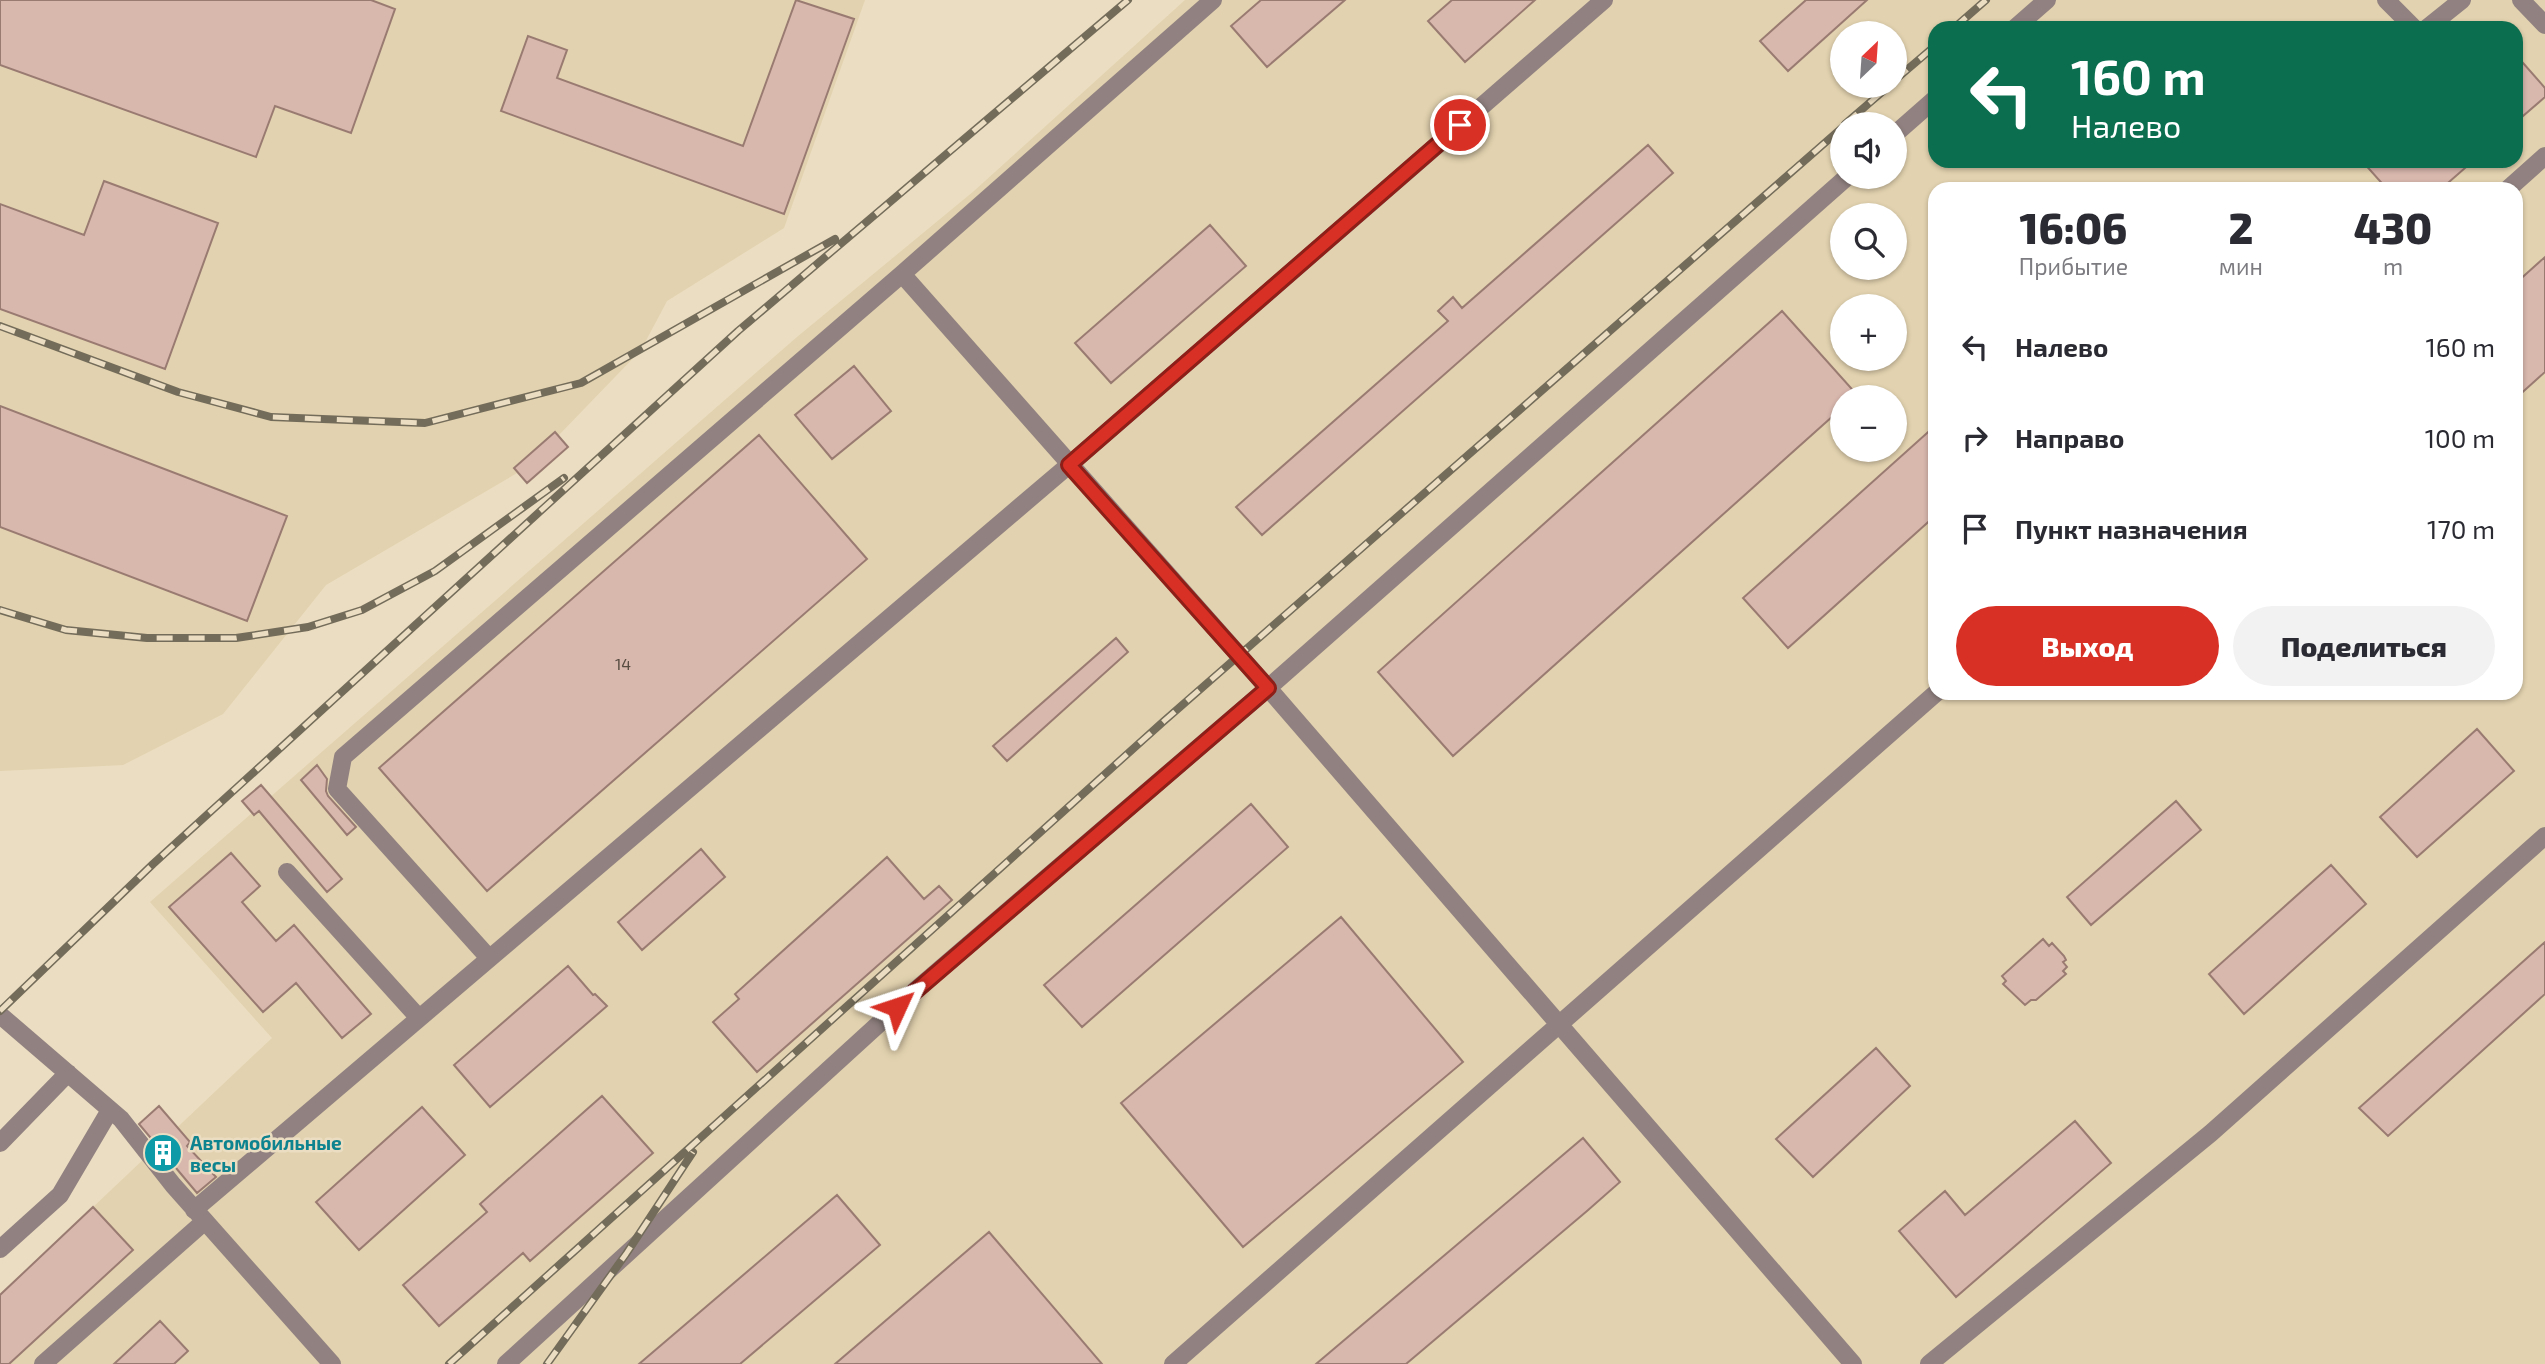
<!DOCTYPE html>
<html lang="ru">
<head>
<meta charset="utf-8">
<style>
  body { margin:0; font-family:"Exo 2",sans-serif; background:#f2f2f3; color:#2b2b33; height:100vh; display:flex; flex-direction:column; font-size:26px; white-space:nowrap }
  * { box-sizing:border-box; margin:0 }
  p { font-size:23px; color:#7c7c81 }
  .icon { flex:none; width:38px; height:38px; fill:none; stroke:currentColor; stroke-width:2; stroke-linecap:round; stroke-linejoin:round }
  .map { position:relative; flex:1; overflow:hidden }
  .details { position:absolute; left:1928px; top:182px; width:595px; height:518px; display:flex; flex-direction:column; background:#fff; border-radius:21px; box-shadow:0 2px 5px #0004 }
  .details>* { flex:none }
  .hud { position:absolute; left:1928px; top:21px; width:595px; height:147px; border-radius:21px; box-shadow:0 2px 5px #0004; background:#0b6e4f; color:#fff; overflow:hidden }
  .needle { width:46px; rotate:25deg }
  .buttons { position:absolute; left:1830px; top:21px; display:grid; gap:14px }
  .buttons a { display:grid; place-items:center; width:77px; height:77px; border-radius:50%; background:#fff; box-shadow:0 2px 5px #0004; font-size:35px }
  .pin { position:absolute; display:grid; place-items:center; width:60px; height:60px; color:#fff; margin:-30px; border:4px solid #fff; border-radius:50%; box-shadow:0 2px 7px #0007 }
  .me { position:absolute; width:77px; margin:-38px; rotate:48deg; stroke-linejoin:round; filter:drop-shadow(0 0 5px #0008) }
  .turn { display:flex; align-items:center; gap:24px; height:147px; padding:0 28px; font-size:32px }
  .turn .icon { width:91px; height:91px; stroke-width:2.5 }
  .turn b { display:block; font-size:49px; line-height:60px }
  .eta { display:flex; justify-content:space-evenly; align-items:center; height:119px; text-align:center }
  .eta b { font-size:42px; font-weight:800; line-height:49px }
  .primary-button { display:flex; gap:14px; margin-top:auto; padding:14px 28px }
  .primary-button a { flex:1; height:80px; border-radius:42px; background:#d93025; color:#fff; font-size:28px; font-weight:800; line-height:80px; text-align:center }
  .primary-button a+a { background:#f2f2f3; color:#2b2b33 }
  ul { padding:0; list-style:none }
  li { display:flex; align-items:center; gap:21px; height:91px; padding:0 28px }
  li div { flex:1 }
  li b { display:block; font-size:26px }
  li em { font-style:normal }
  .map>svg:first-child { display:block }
  .built { fill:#e2d2af; fill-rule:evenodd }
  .building { fill:#d8b7ad; stroke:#9a7b72; stroke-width:2 }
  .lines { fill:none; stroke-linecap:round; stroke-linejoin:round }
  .minor { stroke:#918281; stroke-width:18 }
  .rail-casing { stroke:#746c5a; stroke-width:8 }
  .rail { stroke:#ebddc1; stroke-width:5; stroke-dasharray:16; stroke-linecap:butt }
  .route-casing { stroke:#8d1f18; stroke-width:18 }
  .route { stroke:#d93025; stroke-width:12 }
  .labels { text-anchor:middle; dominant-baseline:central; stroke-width:5; stroke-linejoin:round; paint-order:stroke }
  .number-label { font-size:16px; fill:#584c41 }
  .culture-label { font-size:19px; font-weight:bold; fill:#0d838f; stroke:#ebddc1; text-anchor:start }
</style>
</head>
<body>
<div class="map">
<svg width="2545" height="1364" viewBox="0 0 2545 1364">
  <rect width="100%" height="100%" fill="#ebddc1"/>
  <path class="built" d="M0 0H865L784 228 667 301 641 350 529 466 326 585 223 714 123 765 0 771Z
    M1185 0H2545V1364H0V1295L272 1038 150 902 797 337 974 191ZM1936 28H2516V161H1936ZM1843 33H1895V86H1843ZM1843 124H1895V177H1843ZM1936 189H2516V693H1936ZM1843 215H1895V268H1843ZM1843 306H1895V359H1843ZM1843 397H1895V450H1843Z"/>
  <path class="building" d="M0 0H371L395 9 351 133 275 106 256 157 0 65Z
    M796 0 854 19 784 214 501 111 528 36 567 50 557 78 743 146Z
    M1261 0H1345L1267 67 1231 26Z
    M1452 0H1535L1465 62 1428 21Z
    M1806 0H1867L1788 71 1760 41Z
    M2516 55 2545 88V97L2516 122Z
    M1648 145 1673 173 1262 535 1236 507 1448 321 1438 311 1453 297 1462 308Z
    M2362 161H2473L2441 189H2387Z
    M104 181 218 223 165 369 0 309V204L84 235Z
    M1210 225 1246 266 1111 383 1075 343Z
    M2545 257V372L2516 398V283Z
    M1782 311 1859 397H1843V407L1453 756 1378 672Z
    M854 366 891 411 832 459 795 415Z
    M0 406 287 516 247 621 0 527Z
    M1936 425V515L1788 648 1743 598Z
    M555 432 568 447 527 483 514 468Z
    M759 435 867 559 487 891 379 768Z
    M1116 638 1128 652 1007 761 993 746Z
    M2477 729 2514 771 2417 857 2380 817Z
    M317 765 327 779 326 791 328 796 356 827 347 835 301 780Z
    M261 785 342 879 327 892 259 811 254 815 242 801Z
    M2176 801 2201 830 2091 925 2067 897Z
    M1251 804 1288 847 1082 1027 1044 985Z
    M701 849 725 877 642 950 618 922Z
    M231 853 260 886 242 902 276 941 294 925 371 1014 342 1038 296 983 263 1012 169 907Z
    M887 857 924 899 939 886 952 900 757 1072 713 1022 739 999 735 994Z
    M2331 865 2366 904 2244 1014 2209 974Z
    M1341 917 1463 1062 1243 1247 1121 1103Z
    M2043 939 2049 946 2052 943 2064 956 2066 960 2063 962 2067 967 2063 971 2066 974 2036 1000H2031L2025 1005 2003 984 2006 981 2002 976Z
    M2545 942V994L2388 1136 2359 1108Z
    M568 966 593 995 595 994 607 1006 490 1107 454 1065Z
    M1876 1048 1910 1086 1813 1177 1776 1139Z
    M602 1096 653 1153 530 1261 523 1253 439 1326 403 1285 487 1212 480 1204Z
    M159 1106 190 1142 187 1146 216 1177 197 1193 139 1124Z
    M422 1107 465 1155 359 1250 316 1202Z
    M2075 1121 2111 1163 1956 1297 1899 1231 1945 1191 1965 1215Z
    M1583 1138 1620 1182 1587 1211 1406 1364H1316Z
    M837 1195 880 1245 740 1364H639Z
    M93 1207 133 1250 9 1364H0V1295Z
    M989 1232 1102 1364H835Z
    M160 1321 188 1351 174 1364H114Z"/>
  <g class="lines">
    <path class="minor" d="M2386 0 2414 28
      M2521 0 2545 25
      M2015 28 2047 0
      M2427 28 2462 0
      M1895 134 1936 98
      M2508 189 2545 156
      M902 274 1268 688 1853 1364
      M287 872 419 1018
      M489 958 337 789 343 757 902 274 1213 0
      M0 1015 121 1119 173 1185 332 1364
      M0 1143 68 1073
      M194 1210 1069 465 1604 0
      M0 1249 60 1195 110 1110
      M43 1364 205 1221
      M506 1364 917 989 1268 688 1847 177
      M1173 1364 1936 693
      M1929 1364 2211 1133 2545 836"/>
    <defs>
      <path id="rail" d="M1954 28 1986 0
        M1895 80 1936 45
        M1845 124 1889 86
        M0 326 178 392 271 417 425 423 581 383 835 239
        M0 610 66 630 147 638H236L308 627 362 610 435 571 564 478
        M0 1011 153 864 738 331 1128 0
        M449 1364 1164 721 1843 127
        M547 1364 626 1254 693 1152"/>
    </defs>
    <use href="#rail" class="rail-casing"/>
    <use href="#rail" class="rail"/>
  </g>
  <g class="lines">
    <defs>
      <path id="route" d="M897 1007 1268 688 1069 465 1460 125"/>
    </defs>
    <use href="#route" class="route-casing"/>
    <use href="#route" class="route"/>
  </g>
  <defs>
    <symbol id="building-disc" viewBox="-11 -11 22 22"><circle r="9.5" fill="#0f9aa8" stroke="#ebddc1"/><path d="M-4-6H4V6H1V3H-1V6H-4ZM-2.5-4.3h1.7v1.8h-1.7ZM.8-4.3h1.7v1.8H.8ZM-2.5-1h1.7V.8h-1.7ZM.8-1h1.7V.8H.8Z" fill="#fff"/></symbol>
  </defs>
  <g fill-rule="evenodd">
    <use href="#building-disc" x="141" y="1131" width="44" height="44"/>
  </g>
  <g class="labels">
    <g class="number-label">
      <text x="623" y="663">14</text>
    </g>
    <g class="culture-label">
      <text x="190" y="1142">Автомобильные<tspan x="190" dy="22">весы</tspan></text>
    </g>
  </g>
</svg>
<div class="buttons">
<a><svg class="needle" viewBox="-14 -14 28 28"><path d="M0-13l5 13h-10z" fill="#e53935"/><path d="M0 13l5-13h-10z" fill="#7c7c81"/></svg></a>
<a><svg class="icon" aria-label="sound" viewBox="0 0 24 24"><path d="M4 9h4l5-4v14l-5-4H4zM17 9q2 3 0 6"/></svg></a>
<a><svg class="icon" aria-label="search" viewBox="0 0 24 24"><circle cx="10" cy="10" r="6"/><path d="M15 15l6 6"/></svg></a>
<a>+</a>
<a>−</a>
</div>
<div class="pin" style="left:1460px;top:125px;background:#d93025"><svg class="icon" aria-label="arrive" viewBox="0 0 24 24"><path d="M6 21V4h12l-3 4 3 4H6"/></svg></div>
<svg class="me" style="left:897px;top:1007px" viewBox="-20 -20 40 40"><path d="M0-17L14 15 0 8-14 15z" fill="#d93025" stroke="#fff" stroke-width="4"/></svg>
<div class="hud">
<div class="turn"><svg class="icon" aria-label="left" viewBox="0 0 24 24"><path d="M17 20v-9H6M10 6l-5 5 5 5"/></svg><div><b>160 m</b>Налево</div></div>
</div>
<section class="details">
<div class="eta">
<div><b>16:06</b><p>Прибытие</p></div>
<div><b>2</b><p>мин</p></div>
<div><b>430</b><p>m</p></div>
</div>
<ul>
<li><svg class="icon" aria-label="left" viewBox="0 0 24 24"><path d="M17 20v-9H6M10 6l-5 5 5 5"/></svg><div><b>Налево</b></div><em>160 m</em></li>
<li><svg class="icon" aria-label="right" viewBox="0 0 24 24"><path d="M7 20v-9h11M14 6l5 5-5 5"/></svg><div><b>Направо</b></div><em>100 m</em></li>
<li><svg class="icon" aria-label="arrive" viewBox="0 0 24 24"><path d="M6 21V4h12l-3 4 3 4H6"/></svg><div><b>Пункт назначения</b></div><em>170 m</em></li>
</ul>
<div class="primary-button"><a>Выход</a><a>Поделиться</a></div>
</section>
</div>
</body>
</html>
